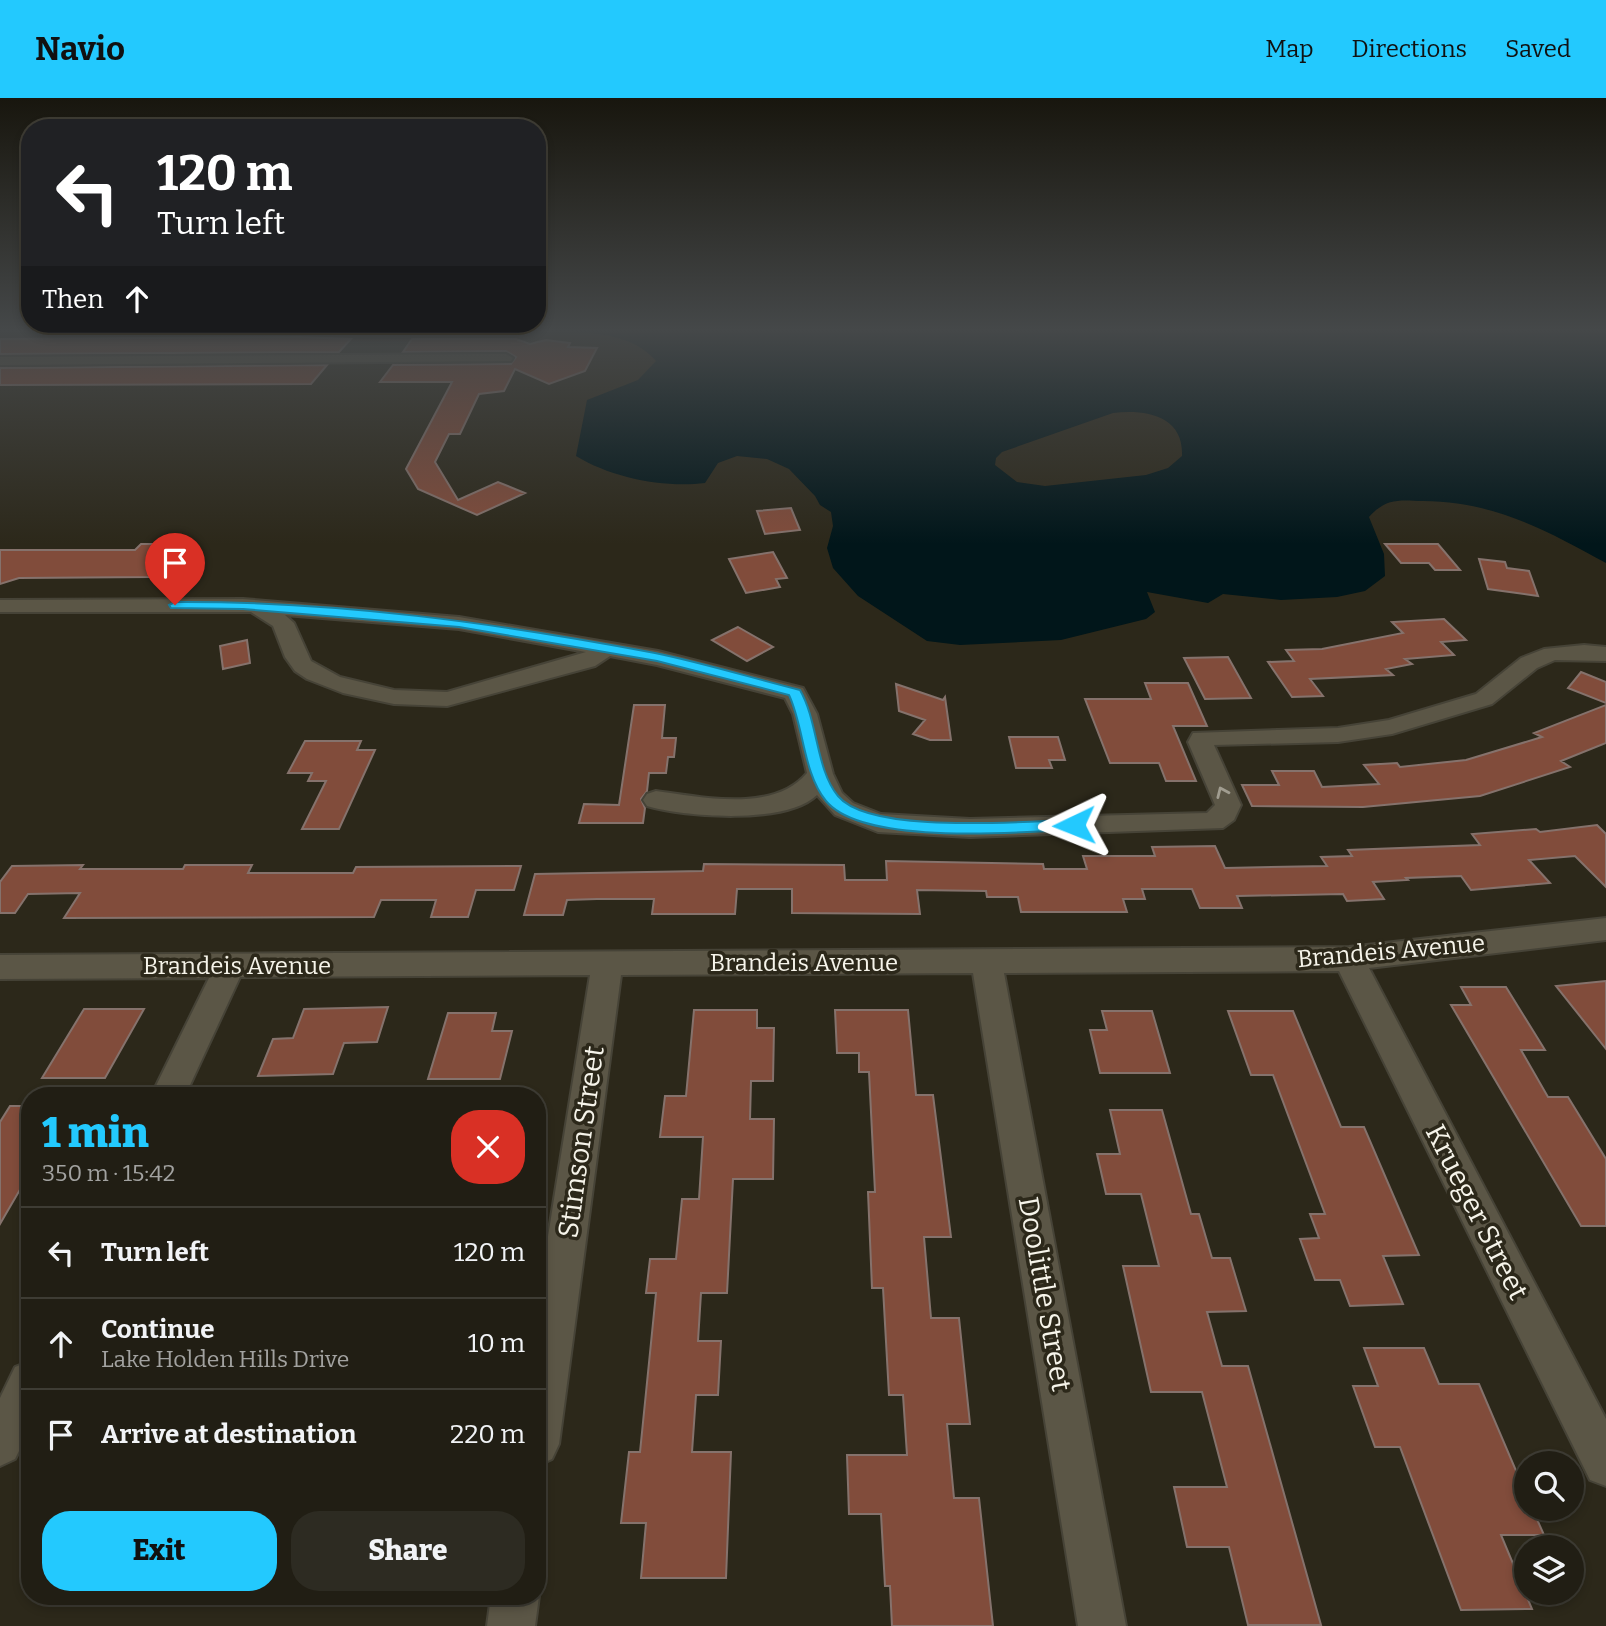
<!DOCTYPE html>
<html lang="en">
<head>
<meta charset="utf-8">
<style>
  body { margin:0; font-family:Bitter,serif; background:#2d2b22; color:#f1f3f6; height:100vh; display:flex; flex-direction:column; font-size:26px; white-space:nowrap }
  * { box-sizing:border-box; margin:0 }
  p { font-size:23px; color:#a2a2a0 }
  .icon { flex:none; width:38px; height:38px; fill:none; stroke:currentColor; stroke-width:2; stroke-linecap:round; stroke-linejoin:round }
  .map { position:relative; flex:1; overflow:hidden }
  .details { position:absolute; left:21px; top:989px; width:525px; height:518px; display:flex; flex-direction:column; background:#211e14; border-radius:28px; box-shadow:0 4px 10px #0003,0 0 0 2px #3e3c34 }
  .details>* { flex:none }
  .hud { position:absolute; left:21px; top:21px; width:525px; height:214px; border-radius:28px; box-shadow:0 4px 10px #0003,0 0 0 2px #3e3c34; background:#202124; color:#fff; overflow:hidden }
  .buttons { position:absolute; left:1514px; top:1353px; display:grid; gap:14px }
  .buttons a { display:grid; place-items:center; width:70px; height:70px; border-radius:50%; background:#211e14; box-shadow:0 4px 10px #0003,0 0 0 2px #3e3c34; font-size:35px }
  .pin { position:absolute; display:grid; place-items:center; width:60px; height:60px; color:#fff; margin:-72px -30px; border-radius:50% 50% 50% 0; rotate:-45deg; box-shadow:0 0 7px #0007 }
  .pin .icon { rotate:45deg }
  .me { position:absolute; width:77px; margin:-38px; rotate:268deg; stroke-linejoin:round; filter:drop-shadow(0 0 5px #0008) }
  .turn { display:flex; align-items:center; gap:24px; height:147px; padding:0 21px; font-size:32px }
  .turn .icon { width:91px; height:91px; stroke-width:2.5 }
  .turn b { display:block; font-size:49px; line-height:60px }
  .then { display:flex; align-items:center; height:66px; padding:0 21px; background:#0003; gap:14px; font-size:26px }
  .round { display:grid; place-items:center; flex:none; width:74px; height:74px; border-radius:28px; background:#2d2b22 }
  .head { display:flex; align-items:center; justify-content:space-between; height:119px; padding:0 21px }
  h1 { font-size:42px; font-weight:800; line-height:52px; color:#23c9fe }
  .primary-button { display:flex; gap:14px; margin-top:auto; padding:14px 21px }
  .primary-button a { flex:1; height:80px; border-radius:28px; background:#23c9fe; color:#111; font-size:28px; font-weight:800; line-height:80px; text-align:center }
  .primary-button a+a { background:#2d2b22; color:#f1f3f6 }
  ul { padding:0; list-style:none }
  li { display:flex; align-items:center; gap:21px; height:91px; padding:0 21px; border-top:2px solid #3e3c34 }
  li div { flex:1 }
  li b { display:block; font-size:26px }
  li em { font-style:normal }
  header { display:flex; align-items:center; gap:42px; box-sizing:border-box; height:98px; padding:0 35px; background:#23c9fe; color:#111 }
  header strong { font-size:33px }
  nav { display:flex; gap:38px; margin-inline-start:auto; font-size:24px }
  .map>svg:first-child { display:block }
  .water { fill:#01161a; fill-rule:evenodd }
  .building { fill:#814c3b; stroke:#85726c; stroke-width:2 }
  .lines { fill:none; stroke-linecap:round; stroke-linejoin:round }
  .minor-casing { stroke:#464337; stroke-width:4 }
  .minor { fill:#5b5646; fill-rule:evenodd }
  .oneway { stroke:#a19d90 }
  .route { fill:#23c9fe; stroke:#1783a5; stroke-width:2 }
  .labels { text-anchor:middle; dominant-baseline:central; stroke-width:7; stroke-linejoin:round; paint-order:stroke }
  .street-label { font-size:24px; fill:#f6f4ea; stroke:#2c281a }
  .near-street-label { font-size:28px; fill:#f6f4ea; stroke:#2c281a }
</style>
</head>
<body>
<header>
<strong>Navio</strong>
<nav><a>Map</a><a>Directions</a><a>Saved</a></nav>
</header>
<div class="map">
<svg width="1606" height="1528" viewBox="0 0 1606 1528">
  <rect width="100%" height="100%" fill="#2c281a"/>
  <path class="water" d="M564 232H1606V465C1544 431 1495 404 1423 403 1398 402 1386 400 1369 419L1384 456 1385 478 1365 493 1337 499 1281 502 1223 496 1208 505 1147 494 1155 514 1146 521 1061 542 960 547 927 543 858 498 833 470 827 450 833 428 831 414 820 407 815 398 789 371 767 361 737 358 718 365 705 385C664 390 612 380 576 358L587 302 638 282 656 263C633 236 598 236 564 232ZM1113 315C1146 311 1184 318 1182 358L1168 370 1146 377 1045 388 1017 384 995 367 996 360 1002 354Z"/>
  <path class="building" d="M300 239 351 241 339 254 0 256V241Z
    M412 241H516L530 246 546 242 570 245 568 249 597 250 585 273 549 286 515 271 504 293 479 296 460 336H449L435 364 458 402 498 384 525 395 477 417 418 391 406 371 452 284H380L393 267 511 266 516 259 506 253 403 254Z
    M327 267 311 286 0 287V270Z
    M791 410 800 432 765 436 757 413Z
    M141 446H180L151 479 19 480 0 486V452H135Z
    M1385 446H1438L1460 472H1435L1429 465H1401Z
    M773 454 787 480 776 481 780 489 746 495 729 461Z
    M1479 461 1505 464 1507 470 1529 473 1538 498 1488 491Z
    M1444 521 1466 542 1441 544 1454 557 1405 561 1412 566 1386 571 1393 577 1310 581 1323 598 1292 599 1268 564 1294 563 1286 552 1322 551 1403 535 1392 524Z
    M738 529 773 549 747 563 712 542Z
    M247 542 250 565 223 571 220 548Z
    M1228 559 1251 600 1205 601 1184 560Z
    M1581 574 1606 584V605L1568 590Z
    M1145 585H1188L1207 628H1173L1196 683H1166L1159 665H1110L1085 601H1151Z
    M896 586 943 602 945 599 951 642H930L913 636 925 622 899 613Z
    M634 607H665L662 640H676L674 659H668L666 675H649L647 693 641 701 645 710 643 725H579L584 706 619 707Z
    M1606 607V645L1561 663 1570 669 1480 698 1363 709 1252 708 1242 687H1279L1272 673H1314L1322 689 1379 686 1364 667 1397 665 1400 669 1466 662 1542 639 1534 635Z
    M1009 639H1058L1065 662H1049L1052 670H1016Z
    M305 643H361L357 652H375L339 731H302L326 683H308L312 675H288Z
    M1597 727 1606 736V789L1575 758 1529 762 1550 785 1471 792 1461 778 1406 780 1408 782 1373 784 1384 801 1347 803 1343 796 1237 798 1242 810H1200L1192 791H1142L1145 801H1123L1127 814H1021L1018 799H987L986 793 917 792 920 816 792 815V791H737L735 816H652L654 801H597L567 802 563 817H524L535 776 703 773 704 766 844 767 845 782H887L886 763 1043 766 1044 771H1087L1083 758H1155L1152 749 1215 748 1225 770 1327 768 1321 759 1352 758 1348 752 1480 747 1472 736 1536 731 1540 734Z
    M83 767 80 771H183L185 767H252L248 775H353L356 769 521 768 514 792H476L468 819H431L436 802H381L374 819 64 820 80 795 28 796 15 815H0V784L12 768Z
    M1606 883V951L1556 888Z
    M1461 889H1506L1545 952H1521L1548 999H1568L1606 1061V1128H1581L1451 907H1471Z
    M388 909 377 944 344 945 333 976 258 978 273 941 293 940 304 911Z
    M84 911H144L105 980H42Z
    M694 912H757V930H774L773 983H751L750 1021H774L773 1081H733L727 1195H701L698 1243H721L718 1297H696L692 1354H731L726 1480H641L646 1425H621L629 1354H640L656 1195H646L650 1161H676L682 1101H699L703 1039H660L665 998H686Z
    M835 912H908L916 997H933L951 1139H924L931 1220H959L970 1326H947L954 1400H979L993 1528H892L890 1488H885L881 1416H849L847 1357H907L903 1297H889L883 1190H872L868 1094H875L869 974H859V955H837Z
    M1102 913H1152L1170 975H1100L1090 932H1107Z
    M1228 913H1293L1341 1029H1364L1419 1157 1383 1158 1403 1206 1350 1208 1340 1182H1315L1300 1141 1319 1140 1310 1116H1325L1273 977H1251Z
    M448 915H496L492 933H512L500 981H428Z
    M10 1008H30V1083H25L0 1126V1024Z
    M1110 1012H1162L1191 1116H1199L1212 1160H1230L1246 1213 1207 1214 1222 1268H1248L1321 1527H1248L1229 1449H1187L1174 1389H1227L1202 1294H1151L1123 1168H1159L1141 1096H1106L1097 1056H1120Z
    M1364 1250H1424L1439 1286H1479L1526 1396V1410H1532L1544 1437H1501L1532 1511 1461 1512 1400 1349H1375L1353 1288H1378Z"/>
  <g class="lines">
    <defs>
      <path id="minor" d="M506 256 513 260 511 263 0 267V259Z
        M0 502 243 501 459 519 658 553 803 590 817 616 833 676 842 695 853 705 881 716 970 721 1207 715 1215 707 1188 644 1193 635 1338 630 1389 622 1476 596 1521 560 1544 551 1584 547 1606 549V563L1555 562 1537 570 1492 606 1392 636 1338 644 1214 647 1241 707 1234 722 1223 730 970 739 878 734 835 717 817 697C786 727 685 719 647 708L643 702 647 696 656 693C702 699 774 715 807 675L793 616 785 600 657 567 610 558 595 568 447 608 394 606 343 595 307 581 295 573 285 559 273 528 251 514H0ZM285 517 459 531 586 554 447 594 394 592 340 579 311 563 294 525Z
        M1606 820V842L1369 870 1606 1321V1388L1590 1382 1339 873 1004 875 1126 1528H1078L973 875 621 877 559 1346 552 1361 537 1368V1207L590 877 240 879 185 998H151L209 880 0 881V857L1349 849Z
        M30 1263V1331L15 1361 0 1368V1300L15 1269Z
        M537 1494 539 1498 535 1528H487L491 1498H537Z"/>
    </defs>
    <use href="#minor" class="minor-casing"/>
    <use href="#minor" class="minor"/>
  </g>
  <defs><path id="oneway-chevron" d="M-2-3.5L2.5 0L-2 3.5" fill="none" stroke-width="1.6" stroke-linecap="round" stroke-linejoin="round" transform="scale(1.75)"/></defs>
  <use class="oneway" href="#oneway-chevron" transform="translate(1222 694) rotate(-114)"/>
  <linearGradient id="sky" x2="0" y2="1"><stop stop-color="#18160e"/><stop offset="0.52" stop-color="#454849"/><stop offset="1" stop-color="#454849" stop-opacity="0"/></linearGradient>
  <rect width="1606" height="446" fill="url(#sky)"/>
  <path class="route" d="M175 504C337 503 497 525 655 555 704 565 752 580 800 592 818 623 816 672 838 698 870 737 1024 723 1074 722L1082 727 1074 732C1018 734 863 748 826 703 803 675 804 629 789 597L657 563 459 529 243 511 171 510 169 507Z"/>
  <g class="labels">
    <g class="street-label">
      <text transform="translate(1391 853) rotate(-5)">Brandeis Avenue</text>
      <text x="804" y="865">Brandeis Avenue</text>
      <text x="237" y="868">Brandeis Avenue</text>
    </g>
    <g class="near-street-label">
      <text transform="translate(581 1044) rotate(-82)">Stimson Street</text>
      <text transform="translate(1477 1114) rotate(63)">Krueger Street</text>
      <text transform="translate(1045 1196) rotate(80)">Doolittle Street</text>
    </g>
  </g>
</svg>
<div class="buttons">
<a><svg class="icon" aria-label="search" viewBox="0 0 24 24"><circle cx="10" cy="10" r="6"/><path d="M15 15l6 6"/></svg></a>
<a><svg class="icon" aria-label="layers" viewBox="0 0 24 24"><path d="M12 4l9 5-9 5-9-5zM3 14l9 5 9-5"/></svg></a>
</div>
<div class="pin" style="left:175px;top:507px;background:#d93025"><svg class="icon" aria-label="arrive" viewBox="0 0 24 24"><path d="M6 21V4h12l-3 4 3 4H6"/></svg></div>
<svg class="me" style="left:1074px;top:727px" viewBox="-20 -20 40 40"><path d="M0-17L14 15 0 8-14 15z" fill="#23c9fe" stroke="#fff" stroke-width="4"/></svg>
<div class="hud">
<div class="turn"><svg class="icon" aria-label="left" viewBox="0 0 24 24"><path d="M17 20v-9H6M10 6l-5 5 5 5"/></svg><div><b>120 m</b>Turn left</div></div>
<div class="then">Then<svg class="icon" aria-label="ahead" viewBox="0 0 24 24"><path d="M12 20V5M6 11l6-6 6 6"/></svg></div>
</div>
<section class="details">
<div class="head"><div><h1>1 min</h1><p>350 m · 15:42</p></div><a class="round" style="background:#d93025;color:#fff"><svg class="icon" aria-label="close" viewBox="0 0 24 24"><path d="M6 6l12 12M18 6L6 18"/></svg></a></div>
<ul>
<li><svg class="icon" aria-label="left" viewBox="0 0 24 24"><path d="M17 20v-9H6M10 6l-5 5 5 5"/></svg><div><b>Turn left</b></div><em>120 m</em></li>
<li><svg class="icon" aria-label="ahead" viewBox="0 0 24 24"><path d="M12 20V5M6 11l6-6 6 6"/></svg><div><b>Continue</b><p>Lake Holden Hills Drive</p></div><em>10 m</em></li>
<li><svg class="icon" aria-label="arrive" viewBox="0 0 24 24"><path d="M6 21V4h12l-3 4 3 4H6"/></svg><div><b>Arrive at destination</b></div><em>220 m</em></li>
</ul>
<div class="primary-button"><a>Exit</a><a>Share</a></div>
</section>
</div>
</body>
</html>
